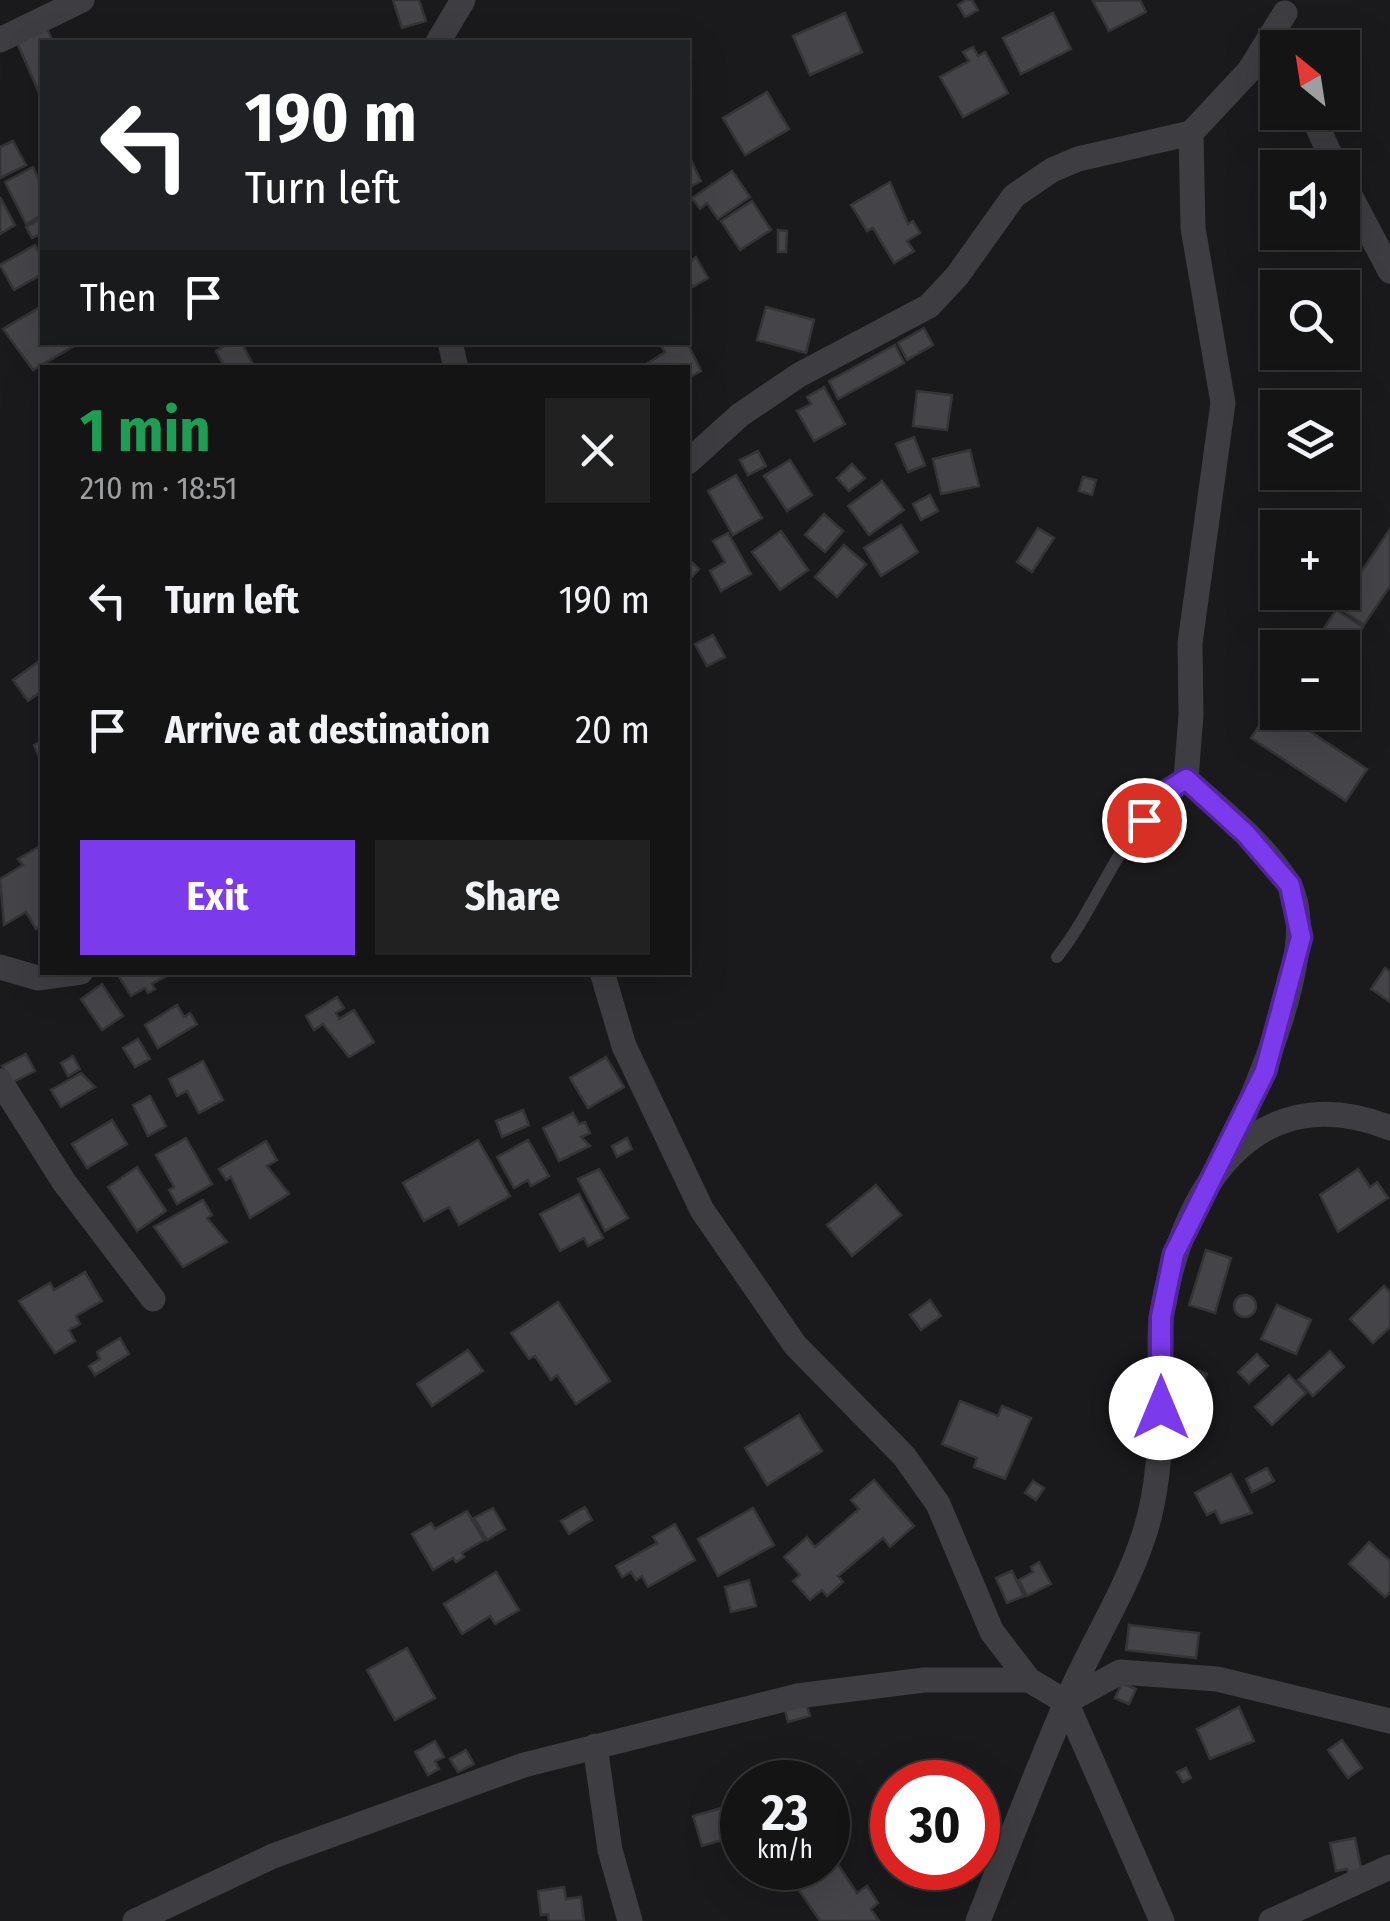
<!DOCTYPE html>
<html lang="en">
<head>
<meta charset="utf-8">
<style>
  body { margin:0; font-family:"Fira Sans Condensed",sans-serif; background:#212122; color:#f1f3f6; height:100vh; display:flex; flex-direction:column; font-size:38px; white-space:nowrap }
  * { box-sizing:border-box; margin:0 }
  p { font-size:32px; color:#9d9ea0 }
  .icon { flex:none; width:55px; height:55px; fill:none; stroke:currentColor; stroke-width:2; stroke-linecap:round; stroke-linejoin:round }
  .map { position:relative; flex:1; overflow:hidden }
  .sheet { position:absolute; left:40px; top:365px; width:650px; height:610px; display:flex; flex-direction:column; background:#141415; border-radius:0px; box-shadow:0 10px 40px #0002,0 0 0 2px #333334 }
  .sheet>* { flex:none }
  .guide { position:absolute; left:40px; top:40px; width:650px; height:305px; border-radius:0px; box-shadow:0 10px 40px #0002,0 0 0 2px #333334; background:#202124; color:#fff; overflow:hidden }
  .needle { width:65px; rotate:330deg }
  .fabs { position:absolute; left:1260px; top:30px; display:grid; gap:20px }
  .fabs a { display:grid; place-items:center; width:100px; height:100px; border-radius:0px; background:#141415; box-shadow:0 10px 40px #0002,0 0 0 2px #333334; font-size:50px }
  .speed { position:absolute; left:720px; top:1760px; display:flex; gap:20px; font-size:50px; font-weight:700; text-align:center }
  .speed>* { display:grid; place-content:center; width:130px; height:130px; border-radius:50%; background:#141415; box-shadow:0 10px 40px #0002,0 0 0 2px #333334; line-height:1 }
  .speed small { font-size:25px; font-weight:400 }
  .speed .limit { border:15px solid #d22; background:#fff; color:#111 }
  .pin { position:absolute; display:grid; place-items:center; width:85px; height:85px; color:#fff; margin:-42px; border:5px solid #fff; border-radius:50%; box-shadow:0 2px 10px #0007 }
  .me { position:absolute; width:110px; margin:-55px; rotate:0deg; stroke-linejoin:round; filter:drop-shadow(0 0 8px #0008) }
  .turn { display:flex; align-items:center; gap:35px; height:210px; padding:0 40px; font-size:45px }
  .turn .icon { width:130px; height:130px; stroke-width:2.5 }
  .turn b { display:block; font-size:70px; line-height:85px }
  .then { display:flex; align-items:center; height:95px; padding:0 40px; background:#0003; gap:20px; font-size:38px }
  .round { display:grid; place-items:center; flex:none; width:105px; height:105px; border-radius:0px; background:#212122 }
  .overview { display:flex; align-items:center; justify-content:space-between; height:170px; padding:0 40px }
  h1 { font-size:60px; font-weight:700; line-height:75px; color:#1e9e55 }
  .primary-button { display:flex; gap:20px; margin-top:auto; padding:20px 40px }
  .primary-button a { flex:1; height:115px; border-radius:0px; background:#7c3aed; color:#fff; font-size:40px; font-weight:700; line-height:115px; text-align:center }
  .primary-button a+a { background:#212122; color:#f1f3f6 }
  ul { padding:0; list-style:none }
  li { display:flex; align-items:center; gap:30px; height:130px; padding:0 40px }
  li div { flex:1 }
  li b { display:block; font-size:38px }
  li em { font-style:normal }
  .map>svg:first-child { display:block }
  .building { fill:#444449; stroke:#343437; stroke-width:2.5 }
  .lines { fill:none; stroke-linecap:round; stroke-linejoin:round }
  .service { stroke:#3d3d42; stroke-width:12 }
  .minor { stroke:#3d3d42; stroke-width:25 }
  .route-casing { stroke:#51269a; stroke-width:25 }
  .route { stroke:#7c3aed; stroke-width:18 }
</style>
</head>
<body>
<div class="map">
<svg width="1390" height="1921" viewBox="0 0 1390 1921">
  <rect width="100%" height="100%" fill="#1a1a1c"/>
  <path class="building" d="M393 0H419L426 21 402 28Z
    M966 0H972L978 10 965 17 958 5Z
    M1140 0 1146 12 1109 31 1093 1Z
    M845 13 862 52 810 75 793 36Z
    M1053 13 1071 49 1021 74 1003 38Z
    M45 24 53 42H42L40 95 15 38Z
    M973 47 978 56 985 52 1008 93 963 117 940 77 969 61 963 52Z
    M767 92 789 129 745 155 723 118Z
    M13 141 26 165 0 178V147Z
    M688 154 701 181 688 188Z
    M33 167 42 187V215L26 224 5 182Z
    M732 171 750 197 718 219 707 203 700 209 692 198Z
    M890 182 908 224 913 221 920 233 907 241 914 251 894 263 873 228 867 231 851 205Z
    M0 197 15 225 0 234Z
    M752 201 771 230 740 250 721 221Z
    M42 218V233L32 238 26 227Z
    M778 230 787 231 786 252H778Z
    M35 245 42 257V274L14 290 0 265Z
    M696 257 708 278 693 287 688 281V263Z
    M42 306V342H81L33 370 3 329Z
    M766 307 814 320 806 353 757 340Z
    M924 328 933 345 907 360 898 343Z
    M231 342H241L255 368H225L216 351Z
    M671 342H687L701 371 688 378V368H640L665 352 662 347Z
    M895 345 904 363 838 399 829 381Z
    M824 387 845 424 814 441 797 411 811 404 807 397Z
    M917 391 952 395 947 430 913 426Z
    M914 437 925 465 908 472 896 444Z
    M970 450 979 486 941 494 933 459Z
    M758 451 766 466 748 475 740 460Z
    M790 460 812 495 787 511 764 476Z
    M852 464 865 478 849 491 837 478Z
    M736 475 762 518 733 535 708 491Z
    M1083 477 1096 480 1092 495 1079 491Z
    M882 481 904 510 869 535 848 506Z
    M930 495 938 511 921 520 913 504Z
    M824 514 843 531 825 552 805 535Z
    M901 525 918 552 881 576 864 548Z
    M1038 528 1054 538 1032 572 1017 562Z
    M1390 529V586L1364 625 1338 607Z
    M781 531 808 570 780 590 752 552Z
    M728 533 751 574 721 591 710 571 725 562 713 541Z
    M844 545 866 564 837 597 815 577Z
    M688 559 699 569 688 581Z
    M1336 610 1363 627 1342 658V648H1311Z
    M713 635 725 657 707 666 695 644Z
    M42 659V691L28 701 13 680Z
    M1278 698V712H1306L1299 724 1367 769 1346 801 1251 738Z
    M42 741V763L34 745Z
    M42 845V925L36 929 26 912 4 925 0 879 23 865 18 859Z
    M1385 968 1390 972V1002L1371 989Z
    M122 972H166L168 975 152 984 155 989 148 993 145 988 131 996 118 975Z
    M102 984 123 1016 102 1030 81 999Z
    M337 997 344 1008 336 1013 339 1019 354 1010 374 1042 349 1057 323 1024 314 1030 306 1016Z
    M177 1005 184 1017 190 1013 197 1024 158 1048 145 1025Z
    M138 1039 150 1059 135 1067 123 1048Z
    M26 1054 35 1071 11 1083 2 1066Z
    M73 1056 80 1069 68 1076 61 1063Z
    M606 1057 624 1087 588 1108 570 1078Z
    M203 1061 223 1100 199 1113 187 1091 177 1096 169 1079Z
    M81 1073 95 1087 61 1107 51 1090Z
    M150 1096 166 1126 148 1136 133 1105Z
    M523 1110 529 1125 502 1137 496 1121Z
    M573 1113 579 1124 585 1122 590 1133 581 1137 590 1146 559 1161 543 1128Z
    M112 1120 127 1144 87 1168 72 1144Z
    M186 1138 212 1184 177 1204 169 1190 174 1187 156 1155Z
    M627 1138 632 1149 617 1157 612 1146Z
    M478 1140 510 1196 459 1225 449 1207 424 1221 403 1183Z
    M528 1140 549 1176 531 1186 528 1180 514 1188 497 1157Z
    M266 1141 277 1160 267 1166 289 1194 250 1218 231 1177 226 1180 219 1169Z
    M137 1167 166 1211 137 1231 108 1187Z
    M599 1169 628 1218 605 1231 578 1179Z
    M1358 1169 1370 1187 1377 1182 1388 1198 1338 1232 1320 1195Z
    M876 1185 901 1215 852 1256 827 1225Z
    M579 1194 603 1238 588 1246 584 1238 560 1251 540 1214Z
    M203 1200 212 1215 207 1218 227 1242 183 1267 154 1227Z
    M1206 1250 1231 1258 1215 1313 1189 1305Z
    M85 1272 102 1301 76 1316 80 1324 69 1330 75 1341 55 1353 19 1301 50 1283 54 1290Z
    M1384 1286 1390 1292V1327L1373 1343 1350 1319Z
    M1234 1306a11 11 0 1 1 22 0a11 11 0 1 1-22 0Z
    M930 1300 941 1316 921 1330 910 1315Z
    M558 1302 610 1381 576 1404 557 1375 551 1380 535 1356 529 1359 511 1333Z
    M1277 1305 1311 1320 1296 1354 1261 1339Z
    M120 1338 129 1354 95 1375 89 1366 100 1359 97 1352Z
    M468 1350 483 1371 432 1406 417 1384Z
    M1330 1351 1344 1367 1313 1396 1298 1380Z
    M1257 1354 1268 1366 1249 1383 1238 1372Z
    M1198 1370 1207 1374 1202 1387 1193 1383Z
    M1289 1375 1306 1393 1272 1425 1255 1407Z
    M960 1401 998 1416 1002 1406 1031 1418 1005 1479 974 1467 977 1458 942 1444Z
    M799 1415 822 1451 767 1485 745 1448Z
    M1267 1468 1274 1481 1252 1492 1246 1479Z
    M1231 1474 1252 1513 1221 1523 1215 1511 1207 1515 1195 1493Z
    M874 1480 914 1526 890 1547 883 1538 838 1576 843 1582 827 1596 822 1590 810 1600 793 1581 800 1575 784 1557 807 1537 815 1547 859 1509 851 1500Z
    M1033 1481 1044 1488 1036 1500 1025 1493Z
    M585 1507 592 1520 569 1534 561 1521Z
    M493 1508 505 1529 487 1540 474 1518Z
    M753 1508 774 1545 718 1576 698 1539Z
    M467 1511 484 1540 462 1553 464 1557 456 1562 453 1558 433 1570 412 1534 431 1523 435 1529Z
    M675 1524 695 1560 648 1587 642 1576 636 1580 631 1572 622 1577 616 1566 657 1543 653 1537Z
    M1369 1542 1390 1561V1592L1385 1597 1349 1564Z
    M1039 1562 1051 1584 1027 1596 1019 1580 1033 1572 1031 1567Z
    M1012 1571 1024 1596 1007 1603 996 1578Z
    M496 1572 519 1610 495 1624 490 1616 462 1634 444 1604Z
    M749 1580 756 1606 731 1612 725 1587Z
    M1129 1625 1199 1633 1196 1658 1126 1650Z
    M407 1648 435 1698 395 1720 367 1670Z
    M1122 1683 1136 1689 1129 1704 1115 1698Z
    M806 1704 810 1716 788 1722 785 1710Z
    M1239 1707 1254 1741 1210 1759 1197 1729Z
    M1342 1740 1362 1768 1348 1778 1328 1750Z
    M435 1741 444 1757 435 1761 439 1769 428 1775 415 1752Z
    M466 1750 474 1764 458 1772 450 1759Z
    M1186 1768 1191 1778 1183 1782 1177 1772Z
    M742 1802V1834L702 1846 693 1816Z
    M829 1827 839 1846 828 1853V1828Z
    M1355 1838 1362 1872 1349 1875 1347 1869 1336 1871 1330 1843Z
    M837 1863 857 1893 867 1886 878 1903 871 1909 879 1921H820L794 1883 809 1873 814 1879Z
    M564 1887 566 1899 581 1897 584 1921H549L548 1914 541 1915 538 1891Z"/>
  <g class="lines">
    <path class="service" d="M1057 957C1102 900 1123 821 1186 779"/>
    <path class="minor" d="M0 40 82 0
      M438 42 463 0
      M1311 112 1336 168
      M1191 133 1193 228 1223 403 1190 643 1191 715 1186 779C1221 810 1263 843 1288 883 1325 942 1252 1099 1225 1158
      M1342 180 1390 271
      M450 342 456 368
      M688 462 740 415 799 375 929 306 957 276 1014 196 1052 170 1078 159 1191 133 1249 71 1285 13
      M0 967 38 978 81 972
      M602 972 624 1046 702 1210 795 1345 904 1456 938 1504 992 1632 1029 1680 1066 1702 1162 1921
      M0 1081 64 1182 153 1299
      M1066 1702 1120 1672 1217 1679 1390 1721
      M595 1746 610 1850 630 1921
      M135 1921 273 1856 524 1765 797 1696 924 1680H1029
      M978 1921C1007 1848 1035 1775 1066 1703 1089 1648 1124 1595 1143 1538 1160 1489 1161 1433 1161 1381 1161 1359 1158 1335 1162 1313 1181 1194 1252 1073 1390 1128
      M1271 1921 1390 1867"/>
  </g>
  <g class="lines">
    <defs>
      <path id="route" d="M1144 820 1166 792 1186 779 1246 834 1290 885 1301 937 1265 1071 1174 1254 1161 1317V1408"/>
    </defs>
    <use href="#route" class="route-casing"/>
    <use href="#route" class="route"/>
  </g>
</svg>
<div class="fabs">
<a><svg class="needle" viewBox="-14 -14 28 28"><path d="M0-13l5 13h-10z" fill="#e53935"/><path d="M0 13l5-13h-10z" fill="#9d9ea0"/></svg></a>
<a><svg class="icon" aria-label="sound" viewBox="0 0 24 24"><path d="M4 9h4l5-4v14l-5-4H4zM17 9q2 3 0 6"/></svg></a>
<a><svg class="icon" aria-label="search" viewBox="0 0 24 24"><circle cx="10" cy="10" r="6"/><path d="M15 15l6 6"/></svg></a>
<a><svg class="icon" aria-label="layers" viewBox="0 0 24 24"><path d="M12 4l9 5-9 5-9-5zM3 14l9 5 9-5"/></svg></a>
<a>+</a>
<a>−</a>
</div>
<div class="speed"><div>23<small>km/h</small></div><div class="limit">30</div></div>
<div class="pin" style="left:1144px;top:820px;background:#d93025"><svg class="icon" aria-label="arrive" viewBox="0 0 24 24"><path d="M6 21V4h12l-3 4 3 4H6"/></svg></div>
<svg class="me" style="left:1161px;top:1408px" viewBox="-20 -20 40 40"><circle r="19" fill="#fff"/><path d="M0-13L10 11 0 6-10 11z" fill="#7c3aed"/></svg>
<div class="guide">
<div class="turn"><svg class="icon" aria-label="left" viewBox="0 0 24 24"><path d="M17 20v-9H6M10 6l-5 5 5 5"/></svg><div><b>190 m</b>Turn left</div></div>
<div class="then">Then<svg class="icon" aria-label="arrive" viewBox="0 0 24 24"><path d="M6 21V4h12l-3 4 3 4H6"/></svg></div>
</div>
<section class="sheet">
<div class="overview"><div><h1>1 min</h1><p>210 m · 18:51</p></div><a class="round"><svg class="icon" aria-label="close" viewBox="0 0 24 24"><path d="M6 6l12 12M18 6L6 18"/></svg></a></div>
<ul>
<li><svg class="icon" aria-label="left" viewBox="0 0 24 24"><path d="M17 20v-9H6M10 6l-5 5 5 5"/></svg><div><b>Turn left</b></div><em>190 m</em></li>
<li><svg class="icon" aria-label="arrive" viewBox="0 0 24 24"><path d="M6 21V4h12l-3 4 3 4H6"/></svg><div><b>Arrive at destination</b></div><em>20 m</em></li>
</ul>
<div class="primary-button"><a>Exit</a><a>Share</a></div>
</section>
</div>
</body>
</html>
